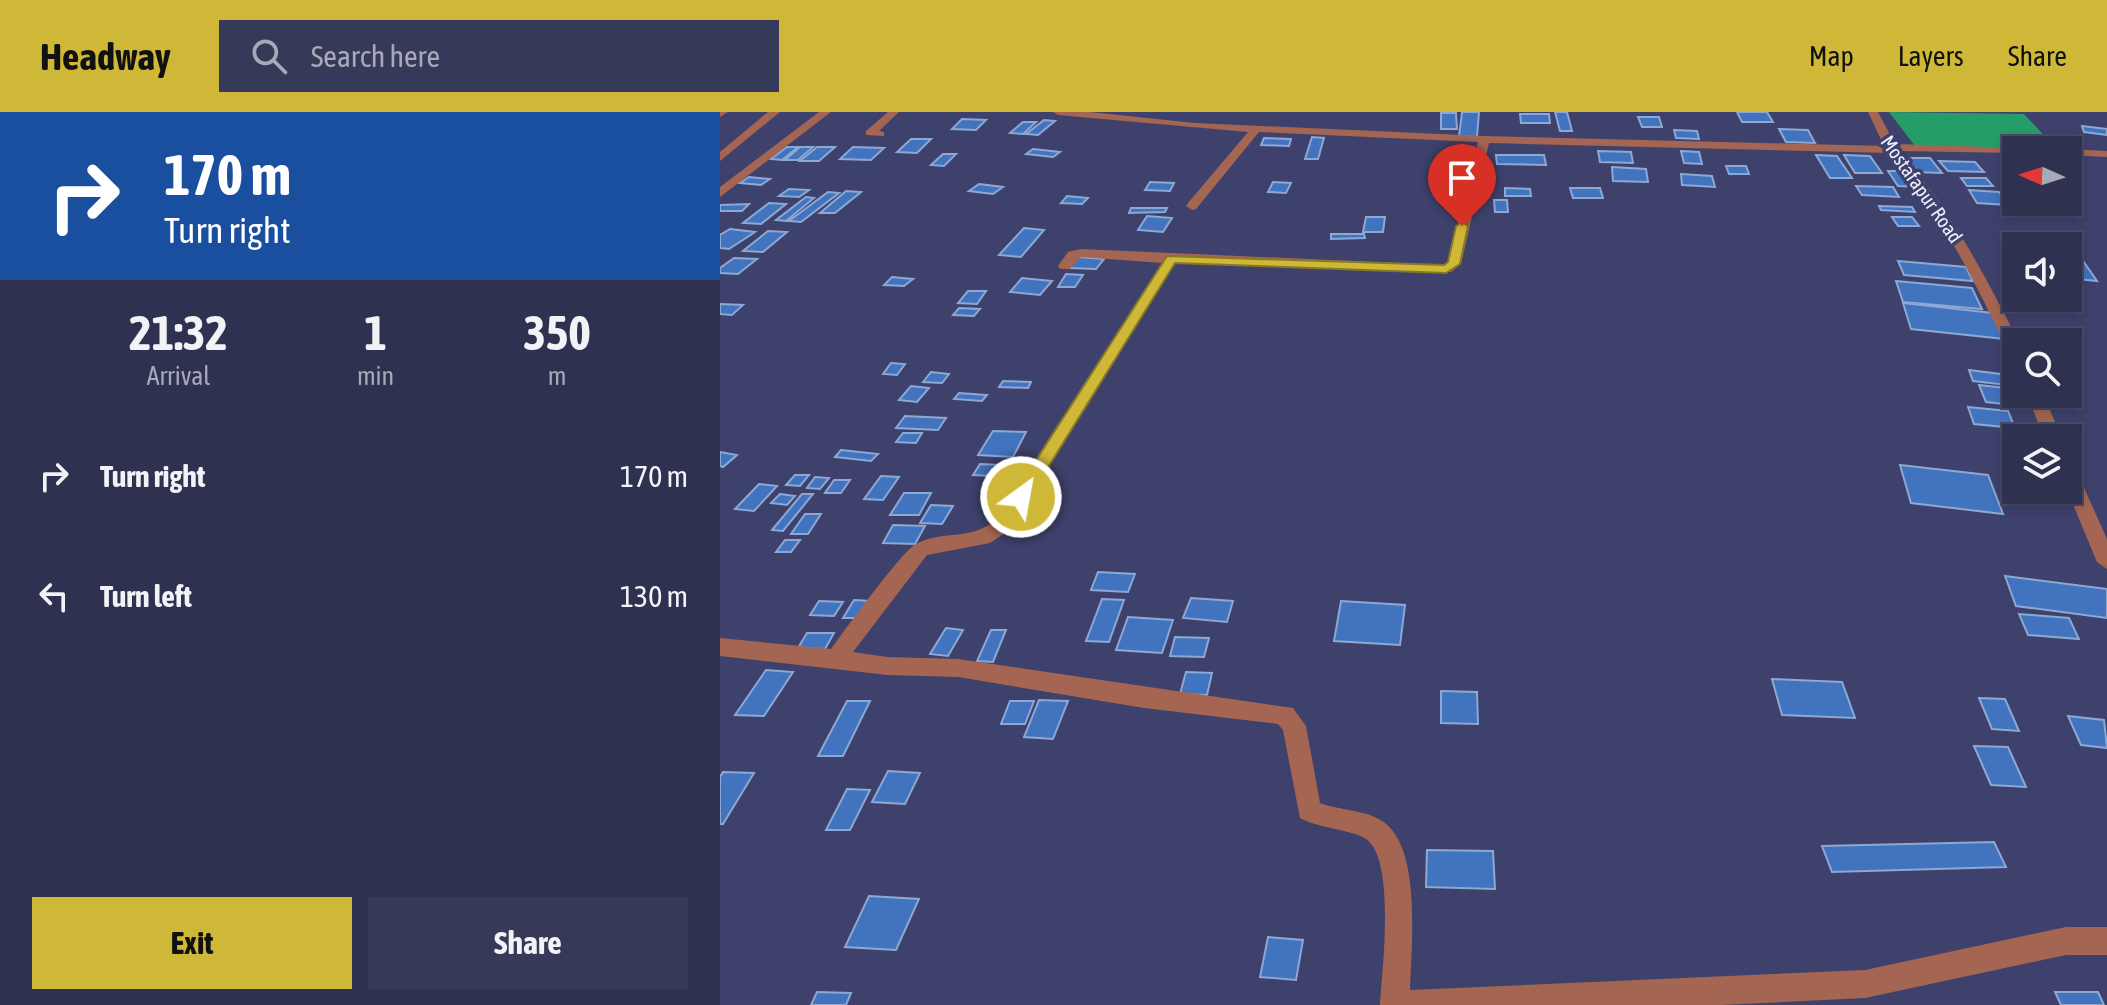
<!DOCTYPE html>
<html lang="en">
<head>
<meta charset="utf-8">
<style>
  body { margin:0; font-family:"Asap Condensed",sans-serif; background:#363957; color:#f1f3f6; height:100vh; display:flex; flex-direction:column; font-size:30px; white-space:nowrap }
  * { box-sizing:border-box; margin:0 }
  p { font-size:26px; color:#a7a9b7 }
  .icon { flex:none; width:44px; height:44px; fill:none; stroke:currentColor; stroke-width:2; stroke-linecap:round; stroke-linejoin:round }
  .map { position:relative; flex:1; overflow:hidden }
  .drawer { display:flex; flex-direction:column; background:#2e3150; width:720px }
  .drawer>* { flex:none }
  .guide { background:#1a4fa0; color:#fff; overflow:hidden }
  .needle { width:52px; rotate:273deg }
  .buttons { position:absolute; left:1282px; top:24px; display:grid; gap:16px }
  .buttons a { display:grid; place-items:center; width:80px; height:80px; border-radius:0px; background:#2e3150; box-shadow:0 4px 12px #0003,0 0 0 2px #494c67; font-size:40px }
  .pin { position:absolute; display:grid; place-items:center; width:68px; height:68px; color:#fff; margin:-82px -34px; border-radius:50% 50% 50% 0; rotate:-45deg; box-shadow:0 0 8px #0007 }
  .pin .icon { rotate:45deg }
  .me { position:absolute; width:88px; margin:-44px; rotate:32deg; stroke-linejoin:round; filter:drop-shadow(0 0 6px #0008) }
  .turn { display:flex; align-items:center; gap:28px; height:168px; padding:0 32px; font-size:36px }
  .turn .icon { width:104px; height:104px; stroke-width:2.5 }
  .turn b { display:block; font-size:56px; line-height:68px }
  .eta { display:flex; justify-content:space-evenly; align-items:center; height:136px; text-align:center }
  .eta b { font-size:48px; font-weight:700; line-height:56px }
  .action { display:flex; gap:16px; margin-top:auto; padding:16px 32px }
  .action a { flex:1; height:92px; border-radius:0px; background:#cfb837; color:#111; font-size:32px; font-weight:700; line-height:92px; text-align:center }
  .action a+a { background:#363957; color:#f1f3f6 }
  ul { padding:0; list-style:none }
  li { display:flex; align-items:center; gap:24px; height:120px; padding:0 32px }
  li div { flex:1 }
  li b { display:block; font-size:30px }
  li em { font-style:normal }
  header { display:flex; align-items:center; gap:48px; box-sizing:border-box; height:112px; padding:0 40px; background:#cfb837; color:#111 }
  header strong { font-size:38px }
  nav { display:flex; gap:44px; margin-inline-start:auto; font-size:28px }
  .search { width:560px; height:72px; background:#363957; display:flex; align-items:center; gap:20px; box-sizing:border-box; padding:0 28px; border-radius:0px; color:#a7a9b7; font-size:30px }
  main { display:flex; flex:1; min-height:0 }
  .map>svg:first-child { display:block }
  .water { fill:#249d68 }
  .building { fill:#4273bf; stroke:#8ca8d3; stroke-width:2 }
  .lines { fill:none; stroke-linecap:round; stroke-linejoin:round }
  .minor { fill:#a46652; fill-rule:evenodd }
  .route { fill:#cfb837; stroke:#877824; stroke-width:2 }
  .labels { text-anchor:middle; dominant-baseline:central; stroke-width:7; stroke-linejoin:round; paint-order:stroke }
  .far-street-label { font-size:20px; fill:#edefff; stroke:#3e416b }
</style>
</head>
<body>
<header>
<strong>Headway</strong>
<div class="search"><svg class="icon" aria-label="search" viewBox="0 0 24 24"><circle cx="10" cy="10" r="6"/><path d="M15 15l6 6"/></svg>Search here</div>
<nav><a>Map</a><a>Layers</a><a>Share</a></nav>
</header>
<main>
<section class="drawer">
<div class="guide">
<div class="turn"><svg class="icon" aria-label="right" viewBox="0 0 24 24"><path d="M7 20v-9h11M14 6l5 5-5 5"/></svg><div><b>170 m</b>Turn right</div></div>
</div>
<div class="eta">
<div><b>21:32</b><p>Arrival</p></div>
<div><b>1</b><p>min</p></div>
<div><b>350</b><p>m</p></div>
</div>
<ul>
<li><svg class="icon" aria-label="right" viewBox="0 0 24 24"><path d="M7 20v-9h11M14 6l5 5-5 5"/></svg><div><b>Turn right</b></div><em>170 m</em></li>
<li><svg class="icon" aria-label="left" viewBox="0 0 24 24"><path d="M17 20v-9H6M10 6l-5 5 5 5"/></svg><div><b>Turn left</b></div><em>130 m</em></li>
</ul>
<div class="action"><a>Exit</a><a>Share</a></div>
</section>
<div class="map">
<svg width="1387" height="893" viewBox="0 0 1387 893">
  <rect width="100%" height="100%" fill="#3e416b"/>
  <path class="water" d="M1169 0 1304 2 1337 37 1195 34Z"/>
  <path class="building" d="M742 0H759L757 25 739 24Z
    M835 0H847L852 19H840Z
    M1017 0H1047L1053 10H1022Z
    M721 1H736L737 17H721Z
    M800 2H829L830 11H801Z
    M918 5H939L942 15H922Z
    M242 7 266 8 256 18 232 17Z
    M324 8 335 9 318 23 306 22Z
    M303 10H316L303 22 290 21Z
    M1362 14 1387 17V23L1364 20Z
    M1059 17 1088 18 1095 31 1066 30Z
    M954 18 977 19 979 27 956 26Z
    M592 25 604 26 598 47H585Z
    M544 26 571 27 569 34 541 33Z
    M191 27H211L197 41 177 40Z
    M67 35H78L62 48 51 47Z
    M80 35H93L78 48H65Z
    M97 35H115L99 49H80Z
    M133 35 164 36 151 48 120 47Z
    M313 37 340 40 333 45 306 42Z
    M878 39 911 40 913 51 880 50Z
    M961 39 979 40 982 52 964 51Z
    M223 42H236L224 54 211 53Z
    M776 43H824L826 53 777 52Z
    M1096 43 1117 44 1132 66H1110Z
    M1124 43 1150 44 1162 61H1135Z
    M1184 46H1210L1222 61 1194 60Z
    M1219 49 1255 50 1264 60 1228 59Z
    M1006 54H1026L1029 62H1009Z
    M892 55 926 57 928 70 893 69Z
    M1168 59H1185L1195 75 1178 74Z
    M961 62 992 64 995 75 962 73Z
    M29 65 50 67 41 73 20 71Z
    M1241 66H1266L1273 74H1247Z
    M430 70 454 71 450 79 425 78Z
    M553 70 571 71 566 81 548 80Z
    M259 72 283 75 273 82 249 79Z
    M1136 74 1173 75 1179 85 1142 83Z
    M785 76 810 77 811 84H785Z
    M850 76H880L883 86H853Z
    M69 77 89 78 79 85 59 84Z
    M1249 78 1279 80 1288 93 1257 91Z
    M126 79 141 80 115 101H100Z
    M108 80 119 81 81 110 69 109Z
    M347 84 368 86 362 92 341 91Z
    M86 85 94 86 66 109 56 108Z
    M774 88H787L788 100H775Z
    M49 91 66 92 41 112 23 111Z
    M29 92 22 99H0V93Z
    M1159 94 1192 95 1195 100 1161 98Z
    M411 96H447L445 100 409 101Z
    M427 104 452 106 443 120 418 118Z
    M646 105H665L663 120H643Z
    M1172 105H1192L1199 114H1178Z
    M304 116 324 118 301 145 279 143Z
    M10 117 35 120 9 137 0 136V123Z
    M48 119 67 120 43 140 23 139Z
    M611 122H644L645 126 611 127Z
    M1348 142 1359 143 1377 169 1348 166Z
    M358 145 384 147 376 157 350 156Z
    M14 146 37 147 18 162 0 161V156Z
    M1178 149 1246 155 1253 169 1184 163Z
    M346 162 363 163 355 175H338Z
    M172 165 193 167 184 174 164 173Z
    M302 166 332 169 320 183 290 180Z
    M1176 169 1252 176 1262 197 1183 190Z
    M248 179H266L257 192 238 191Z
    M1183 191 1273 201 1285 227 1191 217Z
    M0 192 23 193 12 203 0 202Z
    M239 196 260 197 254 204 233 203Z
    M171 251 185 252 177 263 163 262Z
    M1249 258 1296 264V274L1253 269Z
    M211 260 229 262 222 271 203 270Z
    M283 269 311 270 308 276 279 275Z
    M1259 273 1296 277 1303 294 1266 290Z
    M191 274 209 276 197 290 179 288Z
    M239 281 267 283 262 289 234 287Z
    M1248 295 1288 299 1295 316 1254 312Z
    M185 304 226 306 218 318 176 316Z
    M273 319 306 320 293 345 258 343Z
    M183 321H202L196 331 176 330Z
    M121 338 158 342 151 349 115 345Z
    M0 340 17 343 3 355 0 354Z
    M260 352 306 354 300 365 253 363Z
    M1180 353 1268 363 1283 402 1191 391Z
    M75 363H89L80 374 66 373Z
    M161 364 179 365 163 388 144 387Z
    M95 365 109 366 100 377 87 376Z
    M114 368H130L121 381H105Z
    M39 372 57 374 34 399 15 397Z
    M184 381H211L199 403H170Z
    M60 382 75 384 67 393 51 391Z
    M82 382H93L63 419 52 418Z
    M211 393 233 394 222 412 200 411Z
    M314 399 331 400 325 411H308Z
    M85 402H101L88 422H71Z
    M173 413 205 414 195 432 163 431Z
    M65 428H80L71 440H56Z
    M378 460 415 462 408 480 371 478Z
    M1285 464 1387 477V506L1296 494Z
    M471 486 513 489 507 510 463 506Z
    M382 487 404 488 389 530 366 529Z
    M134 488 151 489 141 506H123Z
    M99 489 123 490 114 504 90 503Z
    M621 489 685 493 680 533 614 529Z
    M1299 502 1349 506 1359 527 1308 523Z
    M408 505 453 508 442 541 396 538Z
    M226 516 243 518 228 544 210 542Z
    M271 518H286L273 550 257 549Z
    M87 521H114L105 537 78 536Z
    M455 525 489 526 484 545 450 544Z
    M46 558 73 560 44 604 15 603Z
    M466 560 492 561 487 583 460 582Z
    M1052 567 1122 570 1135 606 1062 603Z
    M721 579 757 580 758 612 721 611Z
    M1259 586 1285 587 1299 619 1272 617Z
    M319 588 348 589 333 627 304 625Z
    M127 589H150L123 644H98Z
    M290 589H314L305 612H281Z
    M1348 604 1384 608 1387 636 1361 633Z
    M1254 634 1288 635 1306 675 1271 673Z
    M168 659 200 661 185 692 152 690Z
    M3 660 34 661 3 712H0V665Z
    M127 677 150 678 130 718H106Z
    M1274 730 1286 755 1112 760 1102 734Z
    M707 738 773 739 775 777 706 775Z
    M149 784 199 787 176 838 125 835Z
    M548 825 583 828 576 868 540 865Z
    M97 880 131 881 126 893H91Z
    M1335 880H1378L1384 893H1341Z"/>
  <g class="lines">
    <path class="minor" d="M0 0H8L0 5Z
      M48 0H60L0 49V40Z
      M99 0H111L0 85V75Z
      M168 0H179L159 19 164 20V24L146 23V19Z
      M333 0H370L475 11 764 24 1164 34 1148 0H1158L1175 32 1303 36 1305 38H1296V41L1179 39C1230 96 1264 162 1299 230H1296V244L1288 239C1253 166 1222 103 1169 41L769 31 741 152 731 160 455 151 291 417 270 431 207 443 133 540 167 545 238 547 573 596 586 614 600 691C620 699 647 697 665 711 702 740 691 836 690 878L1145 858 1346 815H1387V843H1346L1145 886 1001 893H660C662 858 676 748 646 727 633 718 598 716 580 706L563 618 558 612 424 596 238 565 167 563 0 544V526L111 537C125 518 182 439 196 432 225 417 250 430 277 407L442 151 361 145 350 157H340L338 154 348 140 361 137 723 153 728 150 758 30 539 20 476 97 472 98 466 94 468 91 528 20 338 3Z
      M1348 37 1387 39V45L1348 43V38H1344Z
      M1307 282H1323L1342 326H1324Z
      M1348 354 1357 360 1387 427V457L1377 450 1347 378Z"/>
  </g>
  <path class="route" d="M742 110 748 114 740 152 726 161 455 151 307 389H295V381L447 144 724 153 728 150 736 114Z"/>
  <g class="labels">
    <g class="far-street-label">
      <text transform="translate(1202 77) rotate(55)">Mostafapur Road</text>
    </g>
  </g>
</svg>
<div class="buttons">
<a><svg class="needle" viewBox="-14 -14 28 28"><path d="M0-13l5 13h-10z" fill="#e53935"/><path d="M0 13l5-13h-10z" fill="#a7a9b7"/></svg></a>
<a><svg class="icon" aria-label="sound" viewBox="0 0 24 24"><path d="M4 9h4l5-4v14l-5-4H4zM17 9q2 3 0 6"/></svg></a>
<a><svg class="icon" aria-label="search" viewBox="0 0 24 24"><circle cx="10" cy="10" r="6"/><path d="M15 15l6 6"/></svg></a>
<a><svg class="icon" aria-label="layers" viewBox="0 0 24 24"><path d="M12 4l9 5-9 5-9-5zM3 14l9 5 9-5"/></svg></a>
</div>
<div class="pin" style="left:742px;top:114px;background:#d93025"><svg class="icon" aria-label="arrive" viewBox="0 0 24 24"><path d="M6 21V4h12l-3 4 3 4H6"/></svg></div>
<svg class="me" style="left:301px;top:385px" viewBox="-20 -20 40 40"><circle r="17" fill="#cfb837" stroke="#fff" stroke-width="3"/><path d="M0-11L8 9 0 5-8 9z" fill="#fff"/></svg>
</div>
</main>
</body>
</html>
